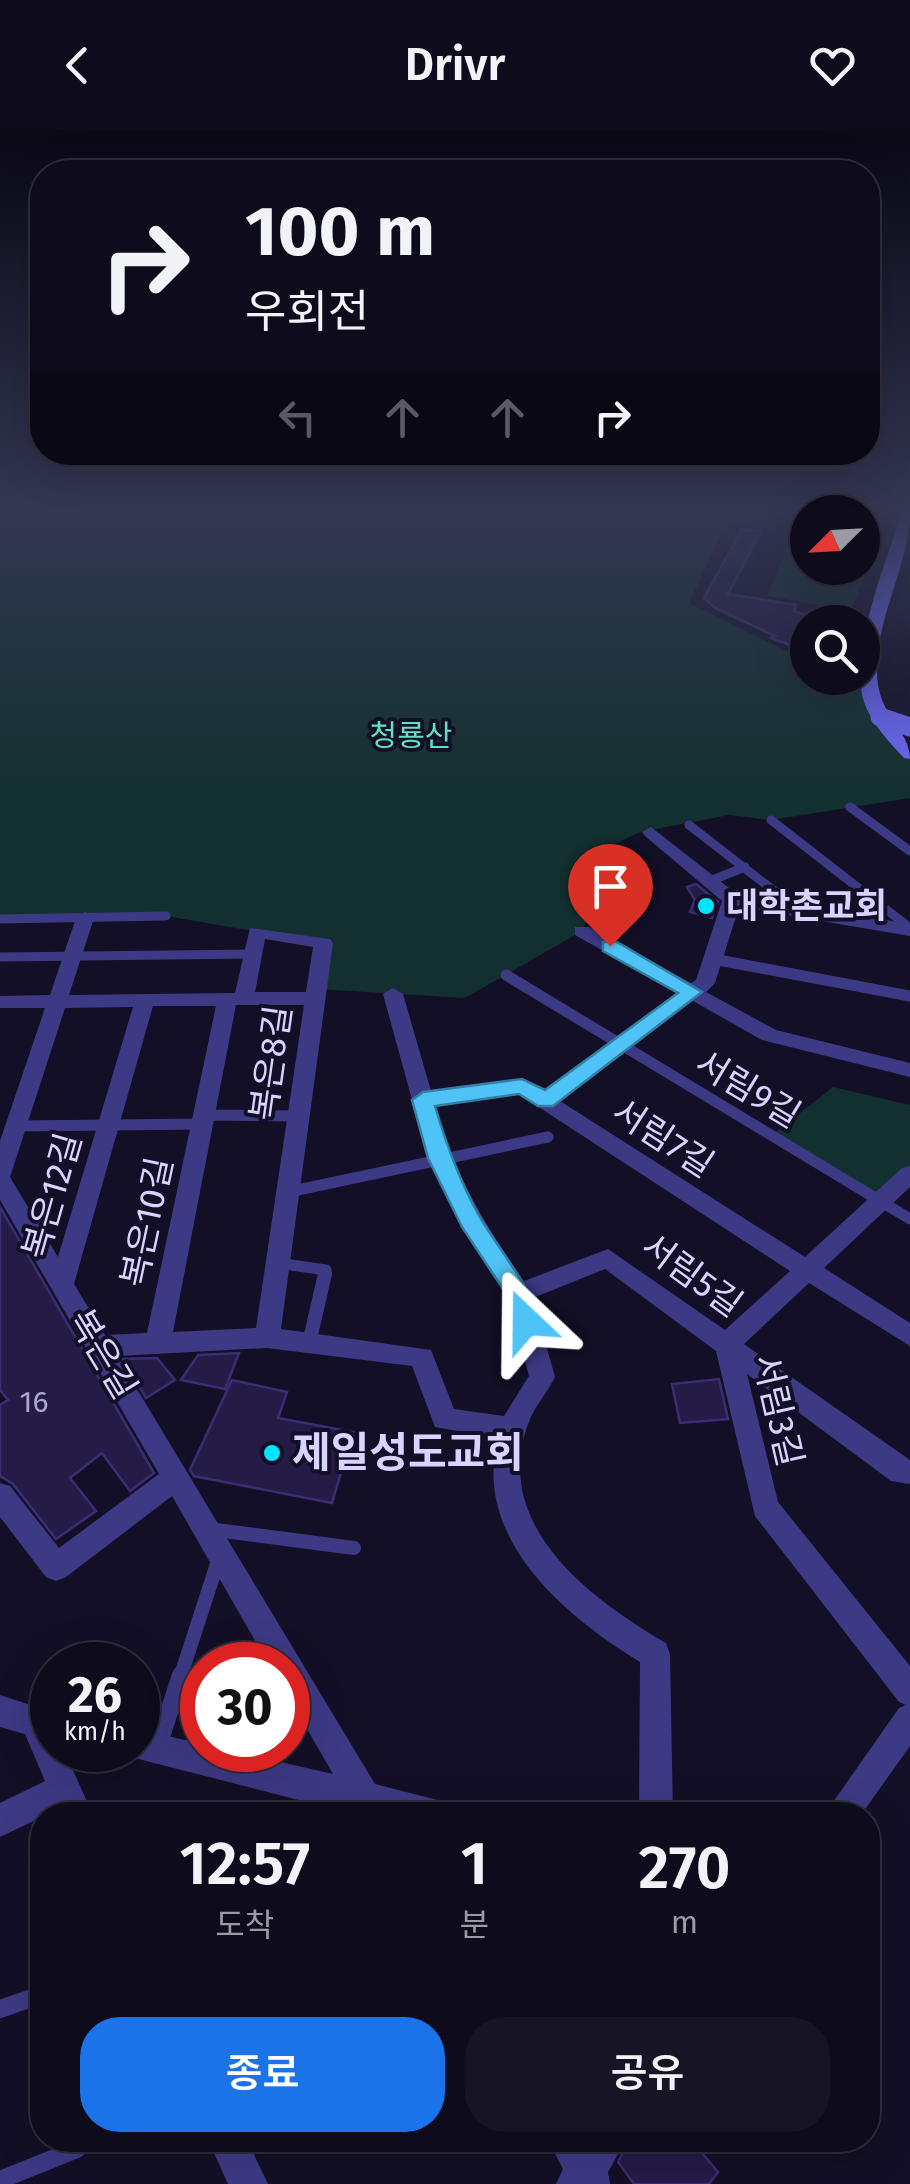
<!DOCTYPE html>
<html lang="ko">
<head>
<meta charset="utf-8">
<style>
  body { margin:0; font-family:"Fira Sans","Noto Sans KR",sans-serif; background:#171425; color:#f1f3f6; height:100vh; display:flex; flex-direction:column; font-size:38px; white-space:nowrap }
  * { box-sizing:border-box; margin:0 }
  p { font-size:32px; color:#9b9ba3 }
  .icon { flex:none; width:55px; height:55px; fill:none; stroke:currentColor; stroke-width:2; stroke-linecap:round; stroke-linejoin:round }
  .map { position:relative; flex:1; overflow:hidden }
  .drawer { position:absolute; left:30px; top:1672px; width:850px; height:350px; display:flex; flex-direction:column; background:#0e0b1c; border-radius:40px; box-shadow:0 10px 40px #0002,0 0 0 2px #2e2b3b }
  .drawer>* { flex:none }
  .hud { position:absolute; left:30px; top:30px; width:850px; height:305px; border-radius:40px; box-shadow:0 10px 40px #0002,0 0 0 2px #2e2b3b; background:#0e0b1c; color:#f1f3f6; overflow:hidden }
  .needle { width:65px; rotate:246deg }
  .fabs { position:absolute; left:790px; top:365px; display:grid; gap:20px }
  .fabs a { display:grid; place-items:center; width:90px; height:90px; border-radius:50%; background:#0e0b1c; box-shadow:0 10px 40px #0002,0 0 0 2px #2e2b3b; font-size:50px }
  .speed { position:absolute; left:30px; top:1512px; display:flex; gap:20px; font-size:50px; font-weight:700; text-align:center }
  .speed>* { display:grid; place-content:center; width:130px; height:130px; border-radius:50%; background:#0e0b1c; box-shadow:0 10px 40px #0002,0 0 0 2px #2e2b3b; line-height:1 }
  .speed small { font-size:25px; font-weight:400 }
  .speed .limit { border:15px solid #d22; background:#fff; color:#111 }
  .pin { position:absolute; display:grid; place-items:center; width:85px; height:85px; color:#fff; margin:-102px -42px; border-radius:50% 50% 50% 0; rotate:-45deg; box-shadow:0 0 10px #0007 }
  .pin .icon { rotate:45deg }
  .me { position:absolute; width:110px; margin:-55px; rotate:337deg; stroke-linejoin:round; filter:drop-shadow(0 0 8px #0008) }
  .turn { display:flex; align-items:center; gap:35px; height:210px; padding:0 50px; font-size:45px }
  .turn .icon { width:130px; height:130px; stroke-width:2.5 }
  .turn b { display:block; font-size:70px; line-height:85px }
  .lanes { display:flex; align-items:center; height:95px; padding:0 50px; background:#0003; justify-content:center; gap:50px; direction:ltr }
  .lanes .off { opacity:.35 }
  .eta { display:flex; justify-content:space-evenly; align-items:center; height:170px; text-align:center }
  .eta b { font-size:60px; font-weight:600; line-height:70px }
  .cta { display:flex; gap:20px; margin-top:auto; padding:20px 50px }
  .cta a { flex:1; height:115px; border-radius:40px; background:#1a73e8; color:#fff; font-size:40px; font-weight:600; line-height:115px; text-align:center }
  .cta a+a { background:#171425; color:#f1f3f6 }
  header { display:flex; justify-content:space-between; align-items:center; height:130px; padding:0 50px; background:#0e0b1c; font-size:45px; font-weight:600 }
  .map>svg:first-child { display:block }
  .green { fill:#12302f }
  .building { fill:#241b47; stroke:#3b2d73; stroke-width:2.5 }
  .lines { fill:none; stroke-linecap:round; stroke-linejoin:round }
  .service-far3 { stroke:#3d3a85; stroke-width:9 }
  .service-far2 { stroke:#3d3a85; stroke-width:11 }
  .service-far1 { stroke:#3d3a85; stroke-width:14 }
  .service { stroke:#3d3a85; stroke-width:18 }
  .minor { fill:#3d3a85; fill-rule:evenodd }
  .secondary { fill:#6f6bff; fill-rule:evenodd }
  .secondary-bridge { stroke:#6f6bff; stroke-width:19 }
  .route { fill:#4fc3f7; stroke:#337fa1; stroke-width:2.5 }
  .poi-dot { fill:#00e5ff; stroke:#130f26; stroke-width:4 }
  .labels { text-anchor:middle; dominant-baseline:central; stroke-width:8; stroke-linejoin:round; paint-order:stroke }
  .far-park-label { font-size:30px; fill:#5fe0c0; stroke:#130f26 }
  .number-label { font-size:30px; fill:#aca6d1 }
  .poi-label { font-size:35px; font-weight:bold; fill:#d9d4ff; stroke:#130f26; text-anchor:start }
  .street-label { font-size:35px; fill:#d9d4ff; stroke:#130f26 }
  .near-poi-label { font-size:42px; font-weight:bold; fill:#d9d4ff; stroke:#130f26; text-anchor:start }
</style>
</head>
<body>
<header><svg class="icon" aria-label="back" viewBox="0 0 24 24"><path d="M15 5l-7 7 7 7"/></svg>Drivr<svg class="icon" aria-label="heart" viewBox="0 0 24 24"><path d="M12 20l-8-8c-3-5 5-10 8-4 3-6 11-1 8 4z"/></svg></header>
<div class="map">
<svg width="910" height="2054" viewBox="0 0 910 2054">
  <rect width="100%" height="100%" fill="#130f26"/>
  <path class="green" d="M0 380H726L751 391 726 393 689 473 807 531 808 548H841L869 561 910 624V668L771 690 729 685 640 702 615 714 624 729 594 741 596 770 582 801 465 868 317 859 323 813 166 786 0 789Z
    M790 411 807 414 808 438H862L863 421 873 423 851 480 767 466Z
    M833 957 910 975V1044L881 1071 772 1005Z"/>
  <path class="building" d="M742 399 761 402 728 464 796 475 794 481 808 486V522L771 508 775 506 715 478 704 468Z
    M696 754 718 772 712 788 690 782 695 770 687 757Z
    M0 1077 154 1343 130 1361 102 1323 70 1348 96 1381 56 1409 13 1354 0 1346V1275L8 1270 0 1260Z
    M239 1223 225 1259 181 1250 198 1225Z
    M157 1228 175 1250 146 1268 123 1229Z
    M719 1249 728 1289 680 1293 672 1254Z
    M232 1250 287 1262 278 1288 353 1302 332 1373 194 1346 190 1340Z
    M630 2010H691L718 2042 709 2054H634L618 2032Z"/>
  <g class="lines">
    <path class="service-far3" d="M850 677 910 721
      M771 690 910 798
      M689 695 800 781
      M710 751 745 737
      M0 789 166 786
      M0 827 252 824"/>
    <path class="service-far2" d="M713 829 910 866
      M506 845 910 1089
      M204 985 299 986
      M16 996 202 994
      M288 1062 548 1007
      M277 1133 326 1140 324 1147"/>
    <path class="service-far1" d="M309 1213 325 1144
      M209 1399 354 1418
      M180 1548 219 1428"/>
    <path class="service" d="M157 1619 181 1545
      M0 1879 35 1867
      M0 2050 77 2019"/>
    <path class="minor" d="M651 697 738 765 910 794V806L739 777 715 853 706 862 776 900 910 933V947L762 910 693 871 560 971 805 1127 902 1038 910 1036V1057L824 1138 910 1193V1216L809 1153 744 1214 910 1330V1354L891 1351 747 1244 778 1372 910 1536V1616L861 1685H824L899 1578 906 1575 899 1572 755 1386 716 1221 605 1139 533 1168 555 1247C547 1263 534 1277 528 1294 491 1395 590 1469 666 1513L670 1524 673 1685H639L640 1532C563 1485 472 1408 498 1308L435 1297 412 1236 267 1218 117 1226 375 1654 449 1673 454 1685H357L127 1626 124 1620H138V1599L202 1614V1620H228L333 1644 288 1566V1535H269L172 1366 66 1447 56 1451 46 1447 0 1387V1353L10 1356 59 1418 159 1344 0 1070V1011L45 878H0V866L50 865 76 788 85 782 94 788 69 865 235 863 250 798 330 809 333 813 281 1199 431 1220 454 1279 504 1286 529 1246 507 1165 462 1097 428 1028 383 864 393 858 403 864 431 961 522 949 545 961 678 863 575 805V797H589L691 853 696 850 722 771 645 706 642 702ZM265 809 313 817 306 862H255ZM236 875H304L256 1198 173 1202ZM153 876H216L147 1203 105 1205 74 1154ZM133 877 58 1127 10 1047 65 878ZM518 964 537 976 790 1141 725 1200 608 1119 524 1151C482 1090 456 1047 435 976Z
      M0 1565 46 1580 52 1594V1620H64L93 1685H59L57 1680 0 1707V1673L45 1651 25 1604 0 1597Z
      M208 2010H247L268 2054H228Z
      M548 2010H626L608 2042 610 2054H556L563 2039Z"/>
    <path class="secondary" d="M903 380H910C910 434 877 484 877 539 876 587 910 598 910 629L904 628C890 613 874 596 866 577 846 529 886 431 903 380Z"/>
    <path class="secondary-bridge" d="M880 587 910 597"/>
  </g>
  <linearGradient id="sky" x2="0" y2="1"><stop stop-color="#0a0815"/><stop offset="0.57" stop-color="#333752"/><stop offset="1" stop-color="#333752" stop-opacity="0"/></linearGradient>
  <rect width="910" height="668" fill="url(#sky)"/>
  <path class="route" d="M603 812H617L702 862 553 976H538L519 964 435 976C446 1014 459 1049 478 1084 499 1121 527 1149 539 1191L526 1201 518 1198 507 1165 462 1097 428 1028 412 970 423 962 522 949 545 960 678 863 603 821Z"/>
  <g class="poi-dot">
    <circle cx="706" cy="776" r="10"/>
    <circle cx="272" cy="1323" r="10"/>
  </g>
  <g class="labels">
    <g class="far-park-label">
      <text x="411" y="606">청룡산</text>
    </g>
    <g class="number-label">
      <text x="34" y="1272">16</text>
    </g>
    <g class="poi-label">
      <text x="726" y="776">대학촌교회</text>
    </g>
    <g class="street-label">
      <text transform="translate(271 933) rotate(-82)">복은8길</text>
      <text transform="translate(748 959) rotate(31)">서림9길</text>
      <text transform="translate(663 1008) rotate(33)">서림7길</text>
      <text transform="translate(52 1066) rotate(-74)">복은12길</text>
      <text transform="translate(147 1092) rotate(-78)">복은10길</text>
      <text transform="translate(692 1145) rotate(36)">서림5길</text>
      <text transform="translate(103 1224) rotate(59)">복은길</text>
      <text transform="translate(778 1280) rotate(77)">서림3길</text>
    </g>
    <g class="near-poi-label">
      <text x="292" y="1323">제일성도교회</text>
    </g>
  </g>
</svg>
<div class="fabs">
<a><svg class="needle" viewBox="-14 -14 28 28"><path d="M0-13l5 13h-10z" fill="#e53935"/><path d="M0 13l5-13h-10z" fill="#9b9ba3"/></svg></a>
<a><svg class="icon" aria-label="search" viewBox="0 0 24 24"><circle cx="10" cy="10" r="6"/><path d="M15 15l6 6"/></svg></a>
</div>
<div class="speed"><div>26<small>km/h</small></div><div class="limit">30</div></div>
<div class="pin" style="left:610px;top:816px;background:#d93025"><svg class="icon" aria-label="arrive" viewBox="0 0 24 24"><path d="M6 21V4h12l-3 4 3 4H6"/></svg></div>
<svg class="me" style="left:526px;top:1191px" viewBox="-20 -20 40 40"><path d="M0-17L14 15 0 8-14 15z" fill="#4fc3f7" stroke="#fff" stroke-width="4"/></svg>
<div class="hud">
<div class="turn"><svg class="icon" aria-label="right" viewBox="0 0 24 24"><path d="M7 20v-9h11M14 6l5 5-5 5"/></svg><div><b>100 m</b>우회전</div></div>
<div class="lanes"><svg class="icon off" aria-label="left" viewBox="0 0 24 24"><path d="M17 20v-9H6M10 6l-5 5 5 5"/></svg><svg class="icon off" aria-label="ahead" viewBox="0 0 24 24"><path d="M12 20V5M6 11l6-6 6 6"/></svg><svg class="icon off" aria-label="ahead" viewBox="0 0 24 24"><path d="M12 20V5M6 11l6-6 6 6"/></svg><svg class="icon" aria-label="right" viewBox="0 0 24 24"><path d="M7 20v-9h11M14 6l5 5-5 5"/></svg></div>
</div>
<section class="drawer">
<div class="eta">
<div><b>12:57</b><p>도착</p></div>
<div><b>1</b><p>분</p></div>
<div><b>270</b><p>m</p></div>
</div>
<div class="cta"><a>종료</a><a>공유</a></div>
</section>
</div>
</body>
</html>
